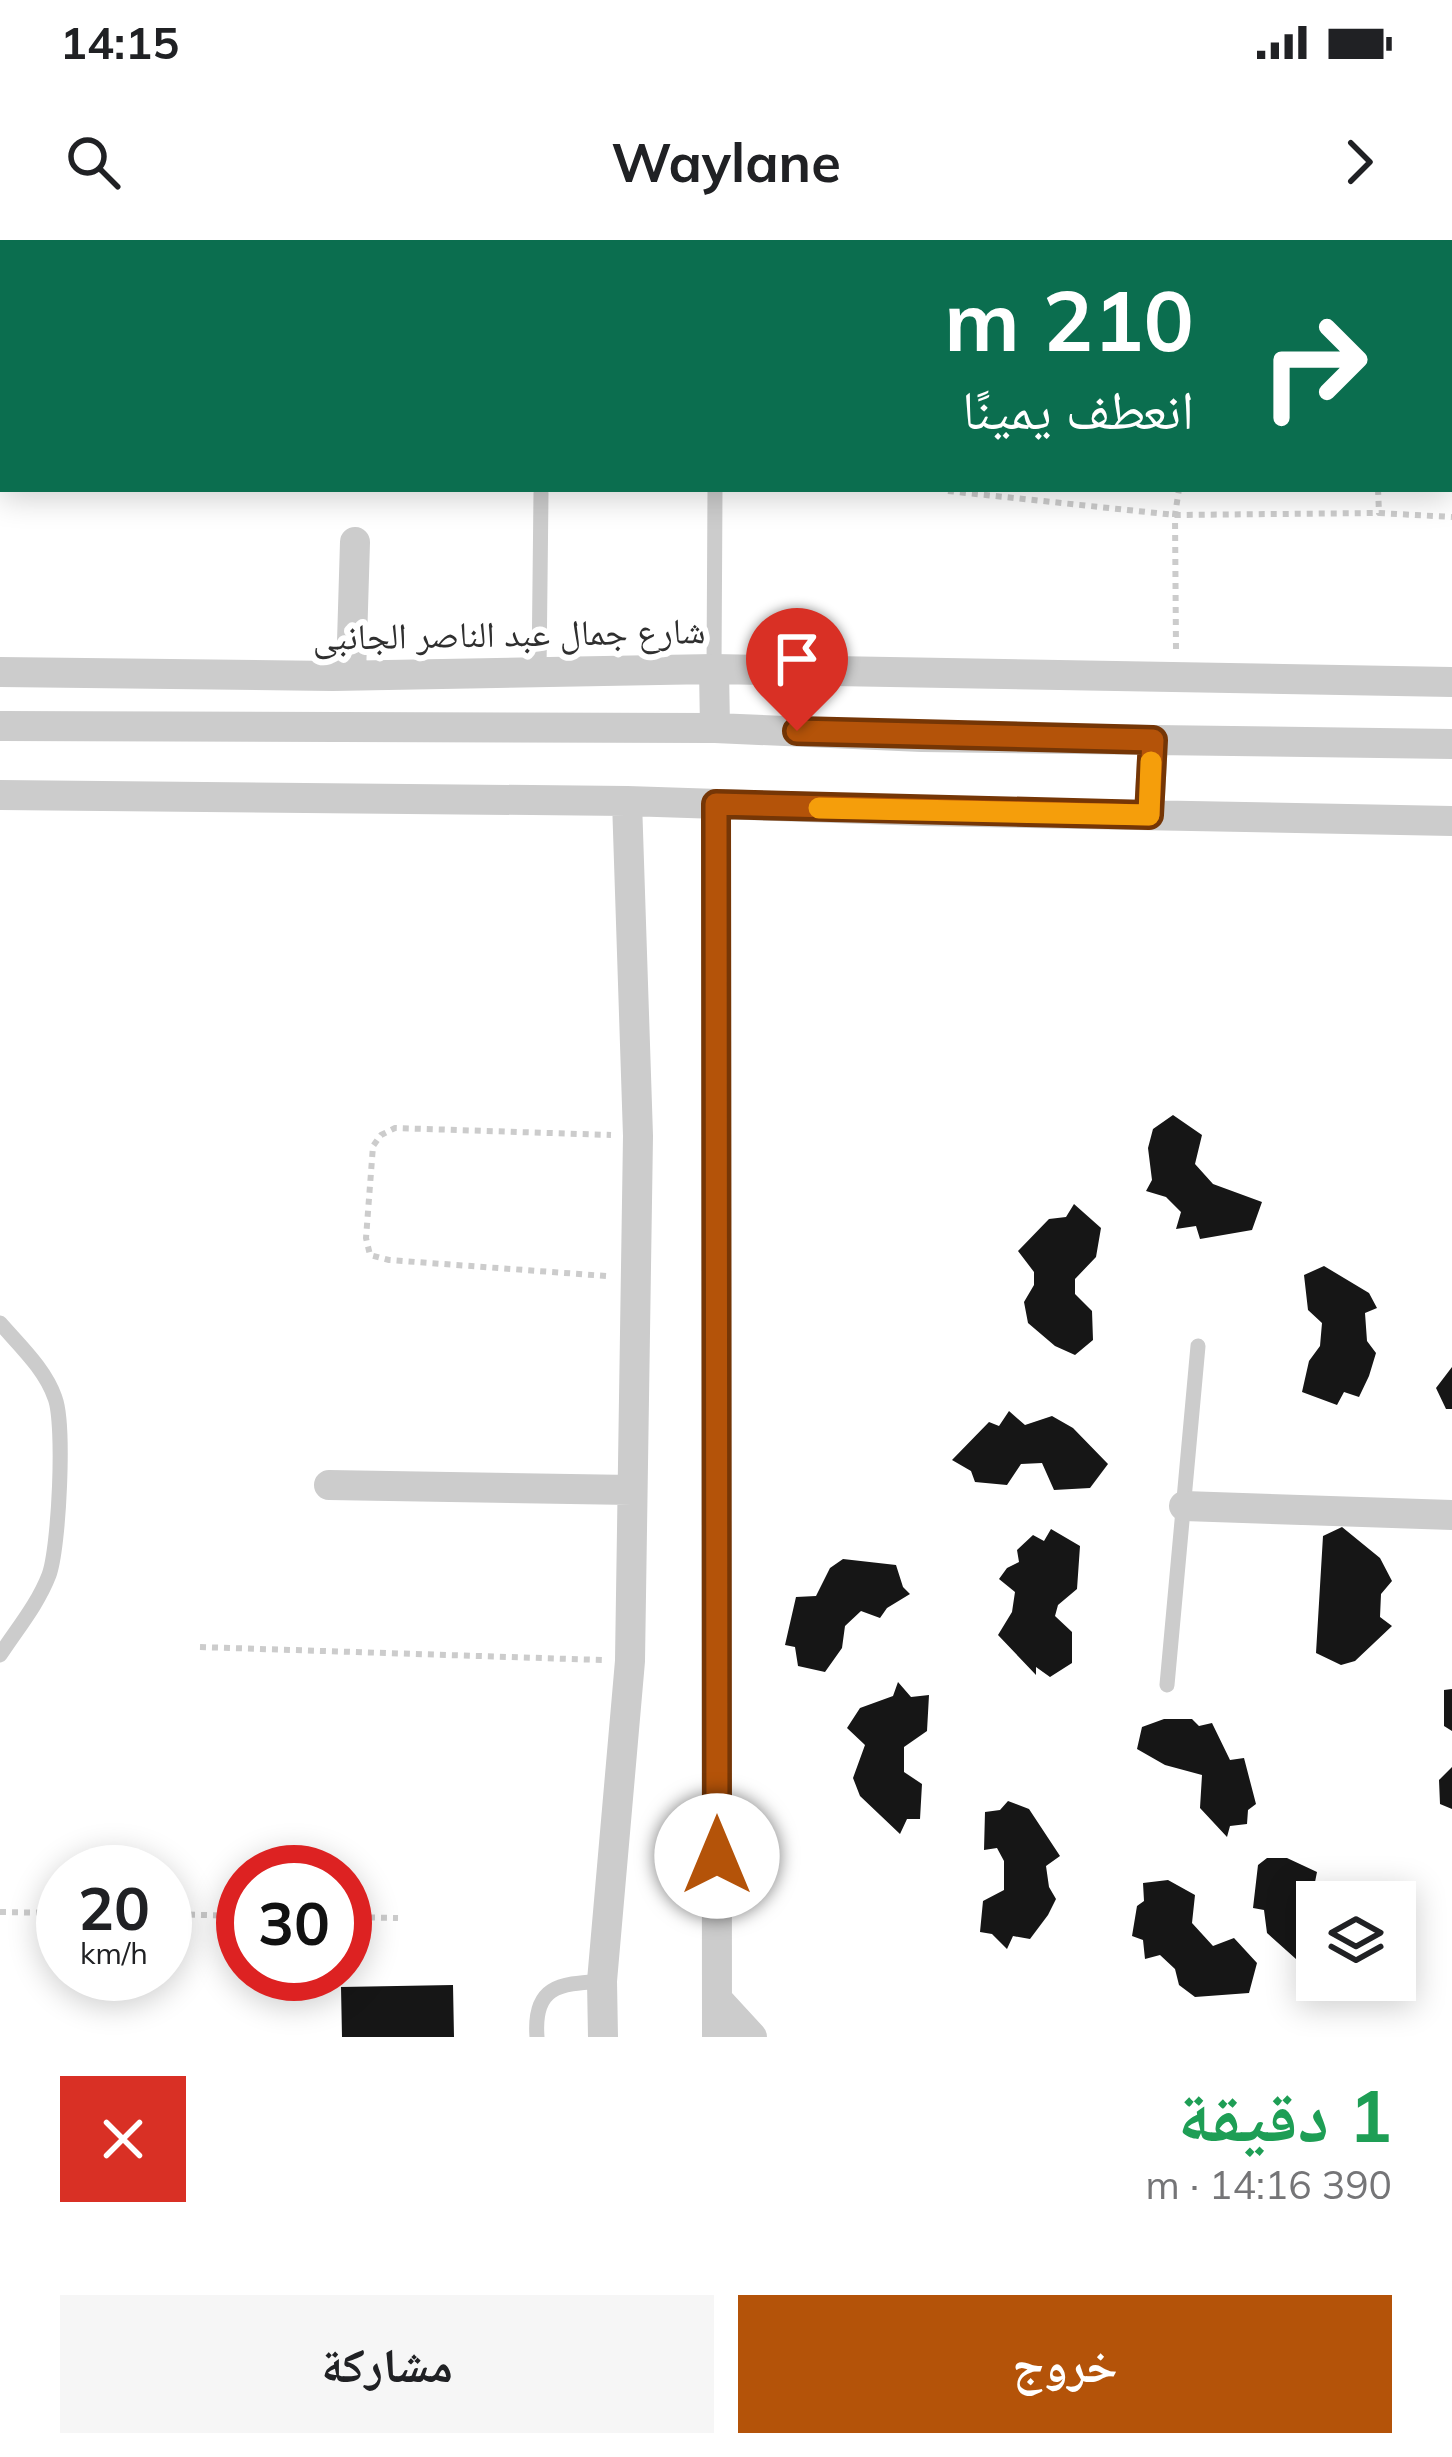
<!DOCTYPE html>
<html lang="ar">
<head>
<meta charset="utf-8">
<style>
  body { margin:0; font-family:Mulish,"Noto Naskh Arabic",sans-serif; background:#f6f6f6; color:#202124; direction:rtl; height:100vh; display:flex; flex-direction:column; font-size:45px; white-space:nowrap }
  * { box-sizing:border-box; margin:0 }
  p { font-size:39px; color:#757577 }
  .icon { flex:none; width:66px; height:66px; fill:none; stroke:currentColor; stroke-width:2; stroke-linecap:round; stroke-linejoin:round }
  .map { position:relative; height:1797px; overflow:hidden; direction:ltr }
  .sheet { display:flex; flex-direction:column; background:#fff; flex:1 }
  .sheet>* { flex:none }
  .hud { position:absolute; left:0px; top:0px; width:1452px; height:252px; box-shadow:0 6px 30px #0003; direction:rtl; background:#0b6e4f; color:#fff; overflow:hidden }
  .buttons { position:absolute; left:1296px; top:1641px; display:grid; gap:24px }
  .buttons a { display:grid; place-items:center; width:120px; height:120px; border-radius:0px; background:#fff; box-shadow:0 6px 30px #0003; font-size:60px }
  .speed { position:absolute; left:36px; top:1605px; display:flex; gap:24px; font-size:60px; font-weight:700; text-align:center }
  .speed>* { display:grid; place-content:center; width:156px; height:156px; border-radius:50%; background:#fff; box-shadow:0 6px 30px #0003; line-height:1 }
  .speed small { font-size:30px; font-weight:400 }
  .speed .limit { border:18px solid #d22; background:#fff; color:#111 }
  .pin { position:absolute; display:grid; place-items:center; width:102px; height:102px; color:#fff; margin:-123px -51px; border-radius:50% 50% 50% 0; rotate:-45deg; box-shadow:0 0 12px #0007 }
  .pin .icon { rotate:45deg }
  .me { position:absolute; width:132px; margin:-66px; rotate:0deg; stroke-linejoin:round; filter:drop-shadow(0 0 9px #0008) }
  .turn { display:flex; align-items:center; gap:42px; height:252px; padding:0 60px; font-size:54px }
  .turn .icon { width:156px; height:156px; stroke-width:2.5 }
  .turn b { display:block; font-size:84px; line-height:102px }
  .round { display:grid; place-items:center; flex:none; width:126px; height:126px; border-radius:0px; background:#f6f6f6 }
  .headline { display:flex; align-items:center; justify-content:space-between; height:204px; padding:0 60px }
  h1 { font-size:72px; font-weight:700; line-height:90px; color:#1e9e55 }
  .cta { display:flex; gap:24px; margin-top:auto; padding:24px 60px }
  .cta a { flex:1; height:138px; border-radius:0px; background:#b45309; color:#fff; font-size:48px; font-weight:700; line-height:138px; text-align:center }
  .cta a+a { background:#f6f6f6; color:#202124 }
  .status { display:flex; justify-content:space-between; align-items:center; height:84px; padding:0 60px; background:#fff; direction:ltr }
  .status svg { height:33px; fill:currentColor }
  header { display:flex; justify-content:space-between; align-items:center; height:156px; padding:0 60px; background:#fff; font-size:54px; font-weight:700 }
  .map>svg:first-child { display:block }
  .building { fill:#161616 }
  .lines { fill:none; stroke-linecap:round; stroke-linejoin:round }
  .path { stroke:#ccc; stroke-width:6; stroke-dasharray:6 6; stroke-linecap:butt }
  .lane { stroke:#ccc; stroke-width:15 }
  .street { stroke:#ccc; stroke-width:30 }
  .route-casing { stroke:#753606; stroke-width:30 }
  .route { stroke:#b45309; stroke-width:21 }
  .slow { stroke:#f59e0b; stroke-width:21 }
  .labels { text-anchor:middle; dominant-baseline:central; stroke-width:12; stroke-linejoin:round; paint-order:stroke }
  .street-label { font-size:36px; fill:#2f2f2f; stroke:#fff }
</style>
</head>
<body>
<div class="status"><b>14:15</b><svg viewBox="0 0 49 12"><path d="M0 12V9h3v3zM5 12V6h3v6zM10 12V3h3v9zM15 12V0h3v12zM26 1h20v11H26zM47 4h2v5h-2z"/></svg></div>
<header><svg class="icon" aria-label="forward" viewBox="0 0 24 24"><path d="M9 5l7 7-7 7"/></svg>Waylane<svg class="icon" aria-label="search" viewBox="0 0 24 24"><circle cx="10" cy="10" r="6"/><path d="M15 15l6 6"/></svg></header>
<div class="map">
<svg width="1452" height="1797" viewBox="0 0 1452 1797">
  <rect width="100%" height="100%" fill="#fff"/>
  <path class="building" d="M1173 875 1202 895 1195 924 1213 944 1262 962 1252 990 1200 999 1196 986 1176 989 1181 972 1166 957 1146 951 1152 940 1148 908 1153 889Z
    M1074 964 1101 988 1096 1017 1075 1039V1054L1092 1071 1093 1100 1075 1115 1055 1106 1028 1083 1024 1062 1034 1045V1032L1018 1011 1049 979 1066 977Z
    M1324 1026 1369 1053 1377 1068 1365 1073 1367 1101 1376 1113 1369 1136 1359 1157 1344 1152 1337 1165 1302 1152 1309 1121 1320 1106 1322 1083 1308 1070 1304 1035Z
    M1452 1127V1169H1446L1436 1148Z
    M1009 1171 1025 1185 1052 1176 1073 1188 1108 1224 1090 1248 1054 1250 1042 1223 1021 1224 1007 1245 975 1242 971 1231 952 1220 989 1182 999 1186Z
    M1342 1287 1380 1318 1392 1341 1381 1354 1380 1377 1392 1386 1355 1421 1341 1425 1316 1413 1323 1296Z
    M1051 1289 1080 1306 1077 1349 1058 1365 1055 1376 1072 1392V1423L1050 1437 1036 1427V1435L998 1395 1012 1372 1015 1352 999 1339 1007 1328 1019 1322 1017 1310 1033 1295 1044 1301Z
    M843 1319 896 1325 903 1347 910 1354 887 1368 880 1378 861 1371 845 1386 842 1408 825 1432 798 1426 795 1407 785 1405 796 1357 816 1356 830 1328Z
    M898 1442 911 1457 929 1455 927 1491 904 1507V1532L922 1544 920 1579H907L900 1594 860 1556 853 1538 865 1505 847 1488 860 1468 893 1456Z
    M1452 1449V1491L1444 1486V1450Z
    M1164 1479H1192L1199 1486 1212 1483 1230 1520 1244 1518 1256 1564 1248 1570 1247 1584 1230 1586 1227 1597 1200 1568 1202 1535 1165 1525 1137 1509 1142 1487Z
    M1452 1527V1569L1440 1564 1439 1540Z
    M1008 1561 1029 1569 1060 1616 1046 1626 1049 1647 1056 1659 1048 1675 1030 1699 1013 1696 1007 1709 992 1694 980 1692 983 1661 1004 1650V1621L997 1608 984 1610 985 1572 1000 1570Z
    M1267 1618H1287L1317 1632 1312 1657 1317 1665V1727L1296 1719 1267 1693 1264 1670 1253 1668 1258 1625Z
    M1168 1640 1195 1655 1192 1683 1213 1706 1234 1698 1257 1723 1249 1753 1195 1757 1179 1745 1175 1729 1160 1715 1145 1719 1143 1700 1132 1696 1137 1666 1144 1661 1143 1643Z
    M453 1745 454 1797H342L341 1747Z"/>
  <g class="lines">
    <path class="path" d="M47 0V3
      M1332 0 1357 3
      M1364 0V3
      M1217 3 1218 0
      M0 17H3
      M1449 52 1452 54
      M0 155 3 151
      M1378 249 1379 273 1452 277
      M948 251 1175 275 1379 273
      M1176 409 1175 275 1179 249
      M606 1036 389 1020 370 1015 366 998 373 906 381 895 395 888 611 895
      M200 1407 602 1420
      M0 1672 63 1673
      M165 1674 243 1676
      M345 1677 398 1678"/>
    <path class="lane" d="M196 0V3
      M714 429 715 249
      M539 432 541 253
      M0 1083C20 1106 45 1129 55 1158 65 1185 59 1308 49 1335 38 1364 17 1389 0 1415
      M1167 1445 1198 1106
      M537 1797C533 1745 560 1744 602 1741"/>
    <path class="street" d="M714 429 715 488
      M0 432 333 436 714 429 1452 442
      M351 435 355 302
      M0 486 715 488 922 497 1452 504
      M0 555 627 561 925 571 1452 581
      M716 564 717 1797
      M1149 575 1153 500
      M329 1245 632 1250
      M1184 1266 1452 1275
      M717 1759 752 1797
      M603 1797 602 1741 630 1421 638 896 627 561"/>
  </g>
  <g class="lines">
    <defs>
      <path id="route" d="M717 1616 716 564 1149 575 1153 500 797 491"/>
    </defs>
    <use href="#route" class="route-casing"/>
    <use href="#route" class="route"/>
    <path class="slow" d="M819 568 1149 575 1151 522"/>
  </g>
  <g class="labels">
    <g class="street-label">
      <text transform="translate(509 393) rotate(-1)">شارع جمال عبد الناصر الجانبى</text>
    </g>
  </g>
</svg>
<div class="buttons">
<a><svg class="icon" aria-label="layers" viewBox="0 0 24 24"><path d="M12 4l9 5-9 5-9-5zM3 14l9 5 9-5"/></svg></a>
</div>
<div class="speed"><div>20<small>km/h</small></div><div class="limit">30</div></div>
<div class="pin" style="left:797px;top:491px;background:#d93025"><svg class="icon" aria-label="arrive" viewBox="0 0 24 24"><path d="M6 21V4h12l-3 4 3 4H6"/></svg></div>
<svg class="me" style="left:717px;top:1616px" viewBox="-20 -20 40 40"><circle r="19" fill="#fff"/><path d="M0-13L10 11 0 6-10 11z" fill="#b45309"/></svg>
<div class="hud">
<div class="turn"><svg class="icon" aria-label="right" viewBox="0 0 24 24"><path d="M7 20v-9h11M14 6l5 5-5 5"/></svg><div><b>210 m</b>انعطف يمينًا</div></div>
</div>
</div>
<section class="sheet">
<div class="headline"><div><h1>1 دقيقة</h1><p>390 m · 14:16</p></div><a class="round" style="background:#d93025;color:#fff"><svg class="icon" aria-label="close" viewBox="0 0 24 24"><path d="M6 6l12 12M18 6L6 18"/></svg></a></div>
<div class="cta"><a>خروج</a><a>مشاركة</a></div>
</section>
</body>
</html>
